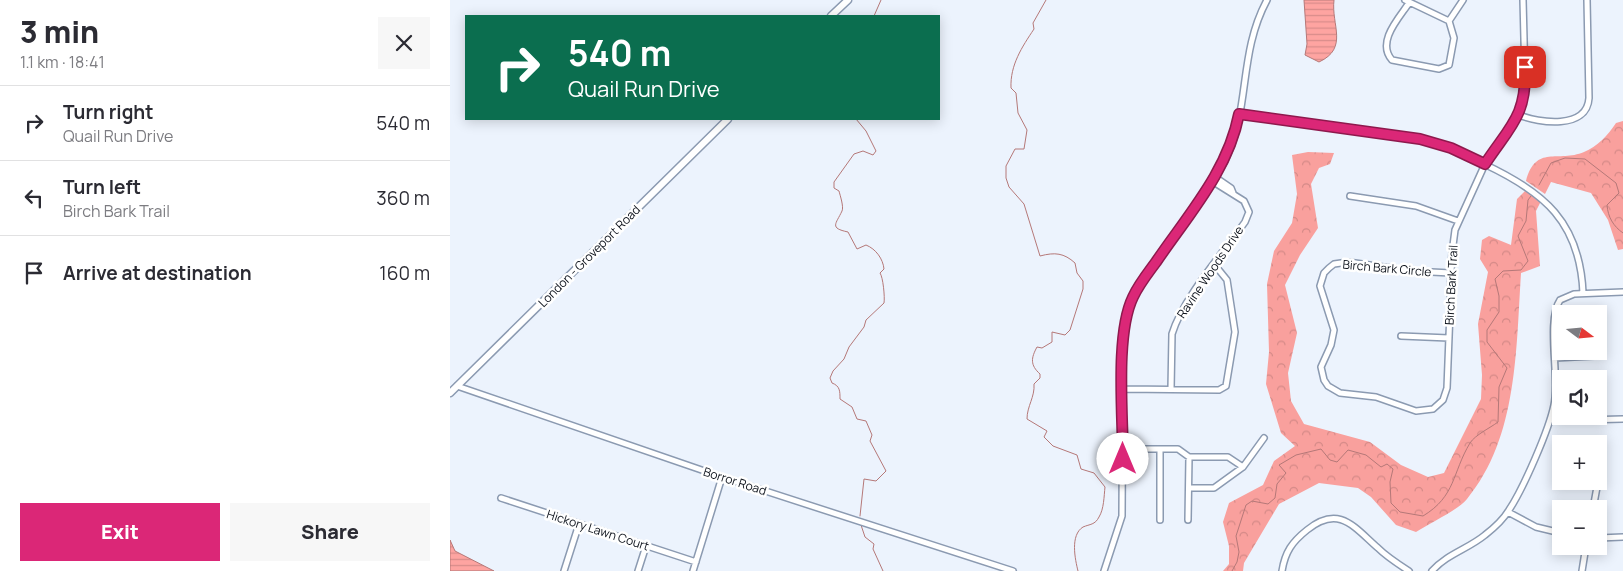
<!DOCTYPE html>
<html lang="en">
<head>
<meta charset="utf-8">
<style>
  body { margin:0; font-family:Manrope,sans-serif; background:#f7f7f7; color:#2b2b33; height:100vh; display:flex; flex-direction:column; font-size:19px; white-space:nowrap }
  * { box-sizing:border-box; margin:0 }
  p { font-size:16px; color:#7c7c81 }
  .icon { flex:none; width:28px; height:28px; fill:none; stroke:currentColor; stroke-width:2; stroke-linecap:round; stroke-linejoin:round }
  .map { position:relative; flex:1; overflow:hidden }
  .sheet { display:flex; flex-direction:column; background:#fff; width:450px }
  .sheet>* { flex:none }
  .top-card { position:absolute; left:15px; top:15px; width:475px; height:105px; border-radius:0px; box-shadow:0 2px 12px #0003; background:#0b6e4f; color:#fff; overflow:hidden }
  .needle { width:32px; rotate:106deg }
  .buttons { position:absolute; left:1102px; top:305px; display:grid; gap:10px }
  .buttons a { display:grid; place-items:center; width:55px; height:55px; border-radius:0px; background:#fff; box-shadow:0 2px 12px #0003; font-size:25px }
  .pin { position:absolute; display:grid; place-items:center; width:42px; height:42px; color:#fff; margin:-21px; border-radius:10px; box-shadow:0 2px 8px #0006 }
  .me { position:absolute; width:55px; margin:-28px; rotate:0deg; stroke-linejoin:round; filter:drop-shadow(0 0 4px #0008) }
  .turn { display:flex; align-items:center; gap:18px; height:105px; padding:0 20px; font-size:22px }
  .turn .icon { width:65px; height:65px; stroke-width:2.5 }
  .turn b { display:block; font-size:35px; line-height:42px }
  .round { display:grid; place-items:center; flex:none; width:52px; height:52px; border-radius:0px; background:#f7f7f7 }
  .head { display:flex; align-items:center; justify-content:space-between; height:85px; padding:0 20px }
  h1 { font-size:30px; font-weight:800; line-height:38px }
  .button { display:flex; gap:10px; margin-top:auto; padding:10px 20px }
  .button a { flex:1; height:58px; border-radius:0px; background:#db2777; color:#fff; font-size:20px; font-weight:800; line-height:58px; text-align:center }
  .button a+a { background:#f7f7f7; color:#2b2b33 }
  ul { padding:0; list-style:none }
  li { display:flex; align-items:center; gap:15px; height:75px; padding:0 20px; border-top:1px solid #e1e1e2 }
  li div { flex:1 }
  li b { display:block; font-size:19px }
  li em { font-style:normal }
  main { display:flex; flex:1; min-height:0 }
  .map>svg:first-child { display:block }
  .forest { fill:url(#forest-crowns) }
  .water { fill:url(#water-rules); stroke:#b57878 }
  .lines { fill:none; stroke-linecap:round; stroke-linejoin:round }
  .stream { stroke:#b57878; stroke-width:1 }
  .minor-casing { stroke:#8b9ab1; stroke-width:8 }
  .major-casing { stroke:#8b9ab1; stroke-width:9 }
  .minor { stroke:#fff; stroke-width:5 }
  .major { stroke:#fff; stroke-width:6 }
  .route-casing { stroke:#8e194d; stroke-width:12 }
  .route { stroke:#db2777; stroke-width:9 }
  .labels { text-anchor:middle; dominant-baseline:central; stroke-width:5; stroke-linejoin:round; paint-order:stroke }
  .street-label { font-size:12px; fill:#0c111a; stroke:#fff }
</style>
</head>
<body>
<main>
<section class="sheet">
<div class="head"><div><h1>3 min</h1><p>1.1 km · 18:41</p></div><a class="round"><svg class="icon" aria-label="close" viewBox="0 0 24 24"><path d="M6 6l12 12M18 6L6 18"/></svg></a></div>
<ul>
<li><svg class="icon" aria-label="right" viewBox="0 0 24 24"><path d="M7 20v-9h11M14 6l5 5-5 5"/></svg><div><b>Turn right</b><p>Quail Run Drive</p></div><em>540 m</em></li>
<li><svg class="icon" aria-label="left" viewBox="0 0 24 24"><path d="M17 20v-9H6M10 6l-5 5 5 5"/></svg><div><b>Turn left</b><p>Birch Bark Trail</p></div><em>360 m</em></li>
<li><svg class="icon" aria-label="arrive" viewBox="0 0 24 24"><path d="M6 21V4h12l-3 4 3 4H6"/></svg><div><b>Arrive at destination</b></div><em>160 m</em></li>
</ul>
<div class="button"><a>Exit</a><a>Share</a></div>
</section>
<div class="map">
<svg width="1173" height="571" viewBox="0 0 1173 571">
  <defs>
    <pattern id="forest-crowns" width="20" height="18" patternUnits="userSpaceOnUse" patternTransform="scale(1.25)"><rect width="20" height="18" fill="#f9a09d"/><path d="M2 6a3 3 0 1 1 6 0M12 15a3 3 0 1 1 6 0" fill="none" stroke="#d48987"/></pattern>
    <pattern id="water-rules" width="6" height="5" patternUnits="userSpaceOnUse" patternTransform="scale(1.25)"><rect width="6" height="5" fill="#fea4a1"/><path d="M0 2.5h6" fill="none" stroke="#d88c8a"/></pattern>
  </defs>
  <rect width="100%" height="100%" fill="#ecf3fd"/>
  <path class="forest" d="M1173 121V249L1168 250 1158 220 1141 193 1101 182 1095 194 1076 181C1086 144 1108 163 1134 152 1147 147 1158 135 1166 123Z
    M858 152 884 153 880 164 869 168 861 184 868 228 850 255 835 285 847 333 838 373 841 401 854 424 920 442 951 465 978 477 994 473 1031 399 1032 375 1028 324 1038 272 1030 259 1032 240 1039 236 1061 245 1067 199 1077 189 1091 201 1086 211 1090 266 1071 273C1066 349 1068 437 1017 499 1008 510 980 523 966 532L946 525 921 497 908 488 869 483 829 504 794 563 793 571H773L779 564V546L773 522 779 503 813 485 824 461 845 446 831 433 816 384 819 352 817 284 824 251 842 223 847 194 842 155Z"/>
  <path class="water" d="M854 0H884C881 25 899 48 869 62L855 55 857 44Z
    M0 540 5 551 44 571H0Z"/>
  <g class="lines">
    <path class="stream" d="M596 0 583 23 584 29C572 47 560 65 561 88L566 93 568 113 577 130 574 149H565L556 166V178L559 187 574 204 590 256C605 252 614 253 625 263L627 273 633 281V289L620 330 615 335 602 332V342L592 348 587 347C581 358 580 365 590 374V378L584 384C585 397 577 406 577 419L597 431 594 437 603 446 627 455 631 469 644 473 655 487C654 496 654 509 649 517 645 525 640 524 633 527 620 535 625 559 628 571
      M424 16 431 0
      M406 119 416 131 426 151 423 155 413 151 404 154 384 182V188L389 191C390 195 394 207 392 211 386 224 379 228 398 232L407 249 416 245C426 249 433 259 434 269L430 273C433 277 435 297 434 303L416 320 414 327 399 347 394 359 383 371 380 378 382 383C390 386 390 391 390 399L402 407 407 419 416 421 422 435 420 441 436 471 426 481 414 479 410 516
      M1089 185 1101 163 1115 158 1135 159 1166 183 1169 193 1157 205C1158 217 1163 226 1173 233
      M411 525 415 537 424 544 423 549 433 571
      M782 571 787 562 789 552 786 536 796 505 802 501 818 504 825 498 827 484 836 473 829 465 846 455 871 449 880 460 887 462 898 450 916 455 931 467 937 464 943 469 940 482 941 503 950 512 973 516C1006 496 1002 473 1020 443 1025 435 1040 428 1048 422L1049 387 1057 368 1037 342V330L1049 312V296L1045 279 1053 271 1071 270 1078 261 1068 236 1076 221 1078 200 1081 196"/>
    <defs>
      <path id="minor" d="M955 0 999 21
        M959 3C949 18 926 42 942 60L989 69 999 65 1004 38 999 21
        M999 21 1013 0
        M789 114C830 120 872 126 913 131 937 135 962 136 985 142 1002 147 1018 156 1034 164 1094 192 1130 222 1133 293
        M1069 115C1089 123 1137 130 1139 98L1137 0
        M765 177 781 188 783 193
        M900 196 966 206 1008 221
        M1001 273 962 271 898 262 884 264 879 268 874 273 870 286 884 330 881 345 871 367 874 380 878 386 890 393 926 397 966 411 983 409 993 400 997 388 1000 311 1001 273 1002 253 1005 230 1035 164 1065 122 1072 107 1075 78 1073 0
        M951 336 999 338
        M1105 358 1144 356
        M7 386 272 477 563 571
        M673 389 769 390 776 386 785 332 777 280 764 264
        M721 389 722 334C733 298 772 254 795 222L799 212 794 201 762 181
        M1112 416 1133 420 1173 419
        M673 449H728L739 457H778L793 467
        M710 449V520
        M739 488H764L793 467 814 438
        M51 498 246 562
        M1143 509 1147 487
        M1058 512 1086 527 1111 533
        M738 520 739 457
        M1149 538 1173 537
        M114 571 129 524
        M188 571 196 546
        M243 571 272 477
        M654 571 672 516 673 336C681 267 751 216 778 154 800 104 789 52 817 0
        M832 571C835 552 842 542 857 530 889 504 904 527 928 548 937 557 948 564 959 571
        M982 571C997 554 1018 549 1035 535 1044 528 1053 520 1059 510 1073 489 1099 430 1104 405 1110 378 1096 321 1110 300L1124 294 1173 292
        M1132 571 1136 546"/>
      <path id="major" d="M381 16 398 0
        M0 393 278 119"/>
    </defs>
    <use href="#minor" class="minor-casing"/>
    <use href="#major" class="major-casing"/>
    <use href="#minor" class="minor"/>
    <use href="#major" class="major"/>
  </g>
  <g class="lines">
    <defs>
      <path id="route" d="M673 459C673 416 665 334 683 297 689 284 698 273 706 262 738 215 778 171 789 114L970 139 1001 148 1035 164C1060 126 1077 116 1075 67"/>
    </defs>
    <use href="#route" class="route-casing"/>
    <use href="#route" class="route"/>
  </g>
  <g class="labels">
    <g class="street-label">
      <text transform="translate(139 256) rotate(-45)">London - Groveport Road</text>
      <text transform="translate(937 268) rotate(5)">Birch Bark Circle</text>
      <text transform="translate(760 272) rotate(-56)">Ravine Woods Drive</text>
      <text transform="translate(1001 285) rotate(-87)">Birch Bark Trail</text>
      <text transform="translate(285 481) rotate(18)">Borror Road</text>
      <text transform="translate(148 530) rotate(18)">Hickory Lawn Court</text>
    </g>
  </g>
</svg>
<div class="buttons">
<a><svg class="needle" viewBox="-14 -14 28 28"><path d="M0-13l5 13h-10z" fill="#e53935"/><path d="M0 13l5-13h-10z" fill="#7c7c81"/></svg></a>
<a><svg class="icon" aria-label="sound" viewBox="0 0 24 24"><path d="M4 9h4l5-4v14l-5-4H4zM17 9q2 3 0 6"/></svg></a>
<a>+</a>
<a>−</a>
</div>
<div class="pin" style="left:1075px;top:67px;background:#d93025"><svg class="icon" aria-label="arrive" viewBox="0 0 24 24"><path d="M6 21V4h12l-3 4 3 4H6"/></svg></div>
<svg class="me" style="left:673px;top:459px" viewBox="-20 -20 40 40"><circle r="19" fill="#fff"/><path d="M0-13L10 11 0 6-10 11z" fill="#db2777"/></svg>
<div class="top-card">
<div class="turn"><svg class="icon" aria-label="right" viewBox="0 0 24 24"><path d="M7 20v-9h11M14 6l5 5-5 5"/></svg><div><b>540 m</b>Quail Run Drive</div></div>
</div>
</div>
</main>
</body>
</html>
